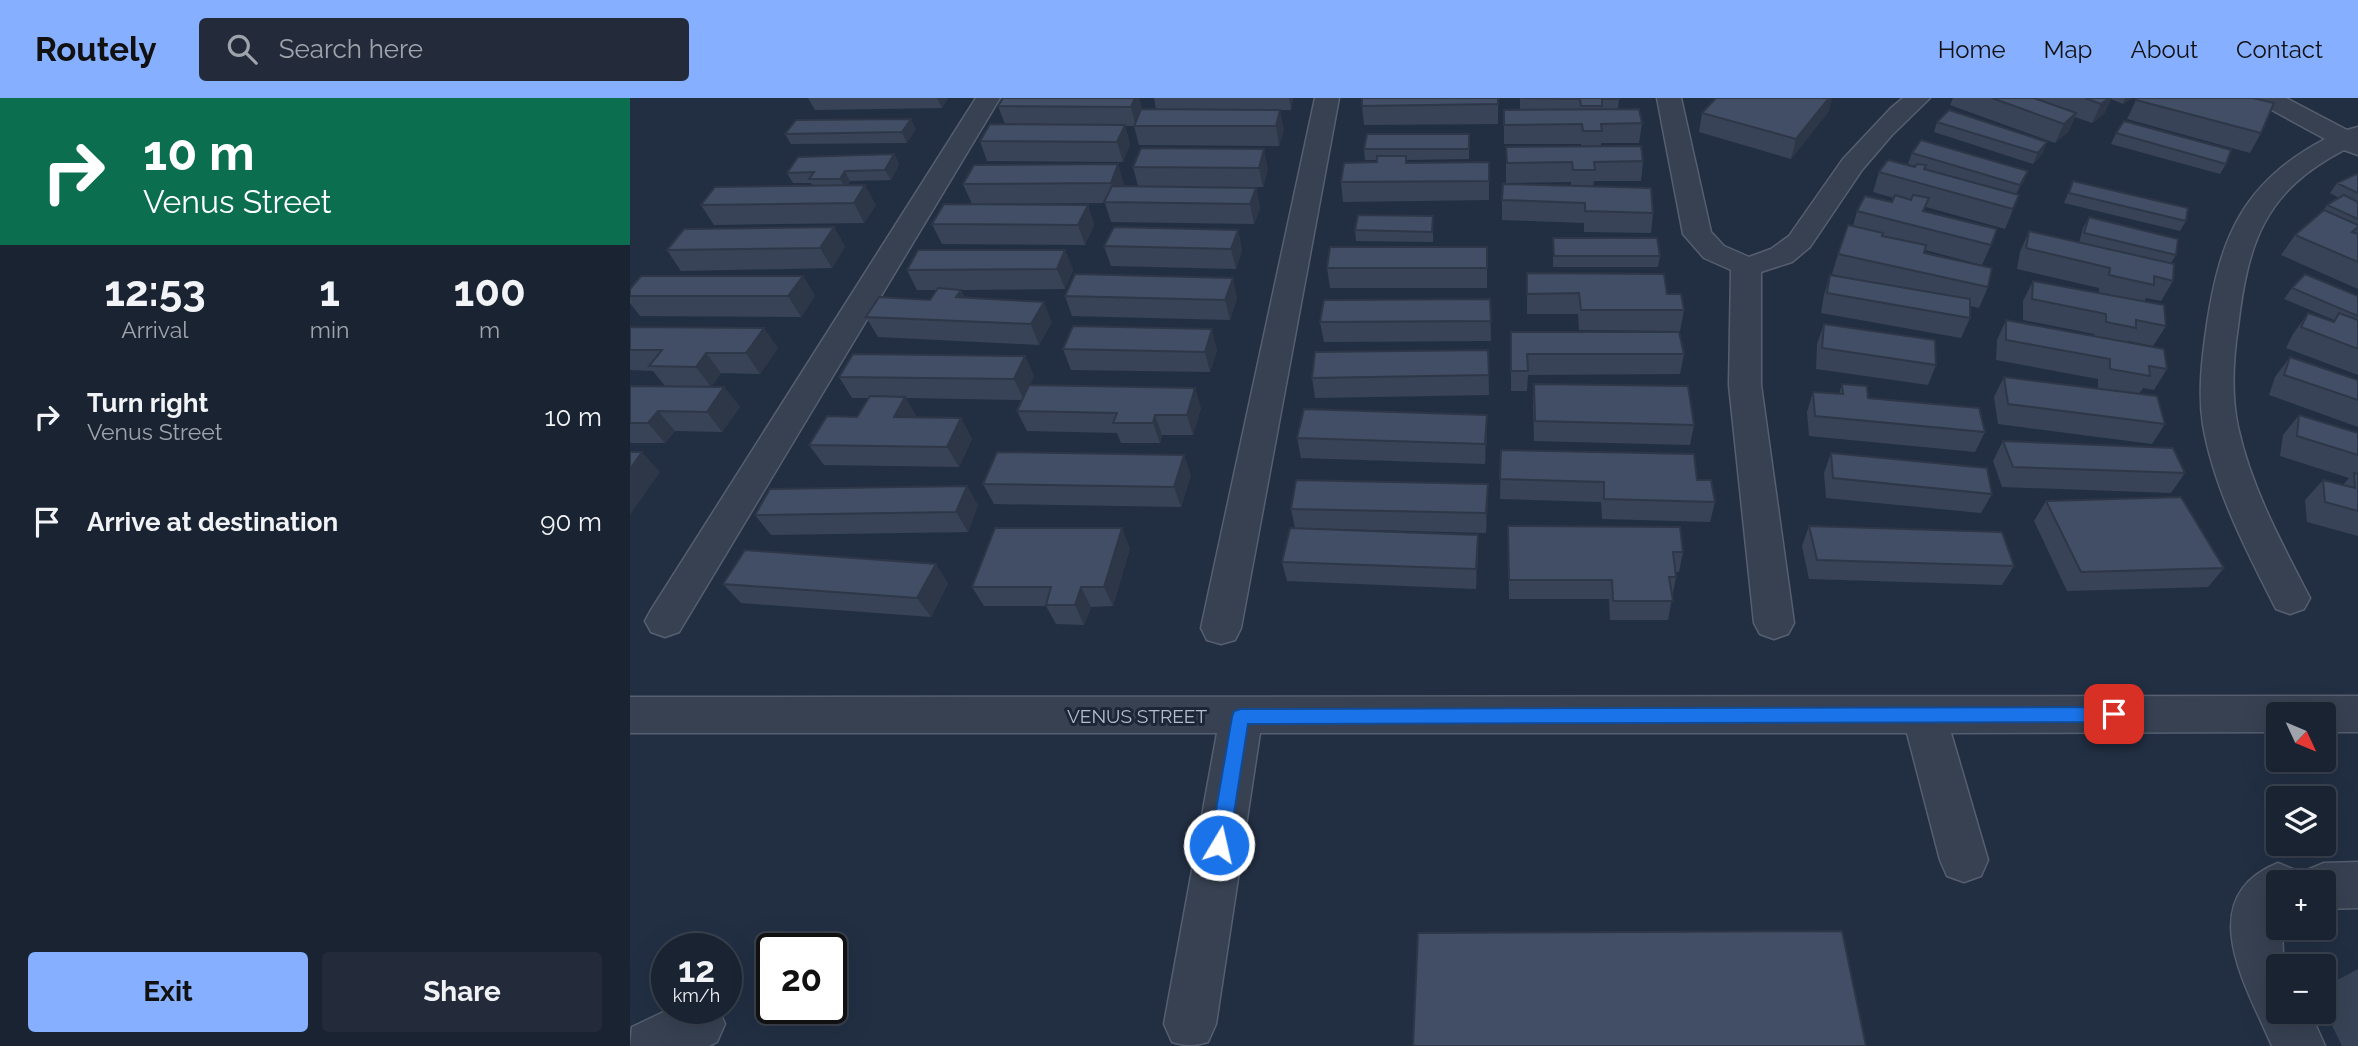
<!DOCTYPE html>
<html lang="en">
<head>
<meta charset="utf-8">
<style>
  body { margin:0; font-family:Raleway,sans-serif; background:#232b3a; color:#f1f3f6; height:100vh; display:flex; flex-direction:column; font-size:26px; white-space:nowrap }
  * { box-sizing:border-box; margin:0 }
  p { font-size:23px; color:#9fa4ac }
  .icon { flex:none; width:38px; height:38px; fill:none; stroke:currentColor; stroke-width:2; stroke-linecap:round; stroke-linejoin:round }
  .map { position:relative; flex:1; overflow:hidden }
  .side { display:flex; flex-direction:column; background:#1a2332; width:630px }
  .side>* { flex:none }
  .top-card { background:#0b6e4f; color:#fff; overflow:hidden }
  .needle { width:46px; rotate:134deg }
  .controls { position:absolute; left:1636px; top:604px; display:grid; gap:14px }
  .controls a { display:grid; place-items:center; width:70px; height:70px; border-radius:7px; background:#1a2332; box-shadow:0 7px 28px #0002,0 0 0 2px #38404d; font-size:35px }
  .speed { position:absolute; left:21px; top:835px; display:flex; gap:14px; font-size:35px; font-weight:700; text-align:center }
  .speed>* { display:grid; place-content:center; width:91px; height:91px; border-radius:50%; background:#1a2332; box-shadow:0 7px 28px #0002,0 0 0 2px #38404d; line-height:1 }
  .speed small { font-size:18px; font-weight:400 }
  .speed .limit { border:4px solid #111; border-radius:10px; background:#fff; color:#111 }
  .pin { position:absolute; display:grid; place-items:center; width:60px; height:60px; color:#fff; margin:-30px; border-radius:14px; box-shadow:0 4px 10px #0006 }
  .me { position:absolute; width:77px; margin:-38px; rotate:9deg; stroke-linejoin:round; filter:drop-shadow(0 0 5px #0008) }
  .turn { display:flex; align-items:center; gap:24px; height:147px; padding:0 28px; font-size:32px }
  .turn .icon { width:91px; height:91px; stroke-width:2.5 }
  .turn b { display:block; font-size:49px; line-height:60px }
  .eta { display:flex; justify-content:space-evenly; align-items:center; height:119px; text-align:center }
  .eta b { font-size:42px; font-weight:700; line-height:49px }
  .button { display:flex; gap:14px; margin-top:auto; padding:14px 28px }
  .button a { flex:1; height:80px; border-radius:7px; background:#86afff; color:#111; font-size:28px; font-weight:700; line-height:80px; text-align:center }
  .button a+a { background:#232b3a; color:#f1f3f6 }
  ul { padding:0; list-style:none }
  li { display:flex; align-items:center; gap:21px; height:105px; padding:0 28px }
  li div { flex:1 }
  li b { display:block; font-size:26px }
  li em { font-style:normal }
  header { display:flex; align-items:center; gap:42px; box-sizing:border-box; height:98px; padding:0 35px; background:#86afff; color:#111 }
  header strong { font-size:33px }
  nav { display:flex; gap:38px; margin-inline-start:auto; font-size:24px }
  .search { width:490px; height:63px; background:#232b3a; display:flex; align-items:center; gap:18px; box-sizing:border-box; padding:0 24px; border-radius:7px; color:#9fa4ac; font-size:26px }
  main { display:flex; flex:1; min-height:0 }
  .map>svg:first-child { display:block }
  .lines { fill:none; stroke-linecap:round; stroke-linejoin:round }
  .minor-casing { stroke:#555f6f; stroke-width:3 }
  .minor { fill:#374152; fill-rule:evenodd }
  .wall { fill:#384357 }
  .shaded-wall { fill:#2e3747 }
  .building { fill:#414e65; stroke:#2e3747; stroke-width:2 }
  .route { fill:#1a73e8; stroke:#114b97; stroke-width:2 }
  .labels { text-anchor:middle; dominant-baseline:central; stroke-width:6; stroke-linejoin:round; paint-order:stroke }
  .street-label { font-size:19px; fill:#b4bccc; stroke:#1c2637 }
</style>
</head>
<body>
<header>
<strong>Routely</strong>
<div class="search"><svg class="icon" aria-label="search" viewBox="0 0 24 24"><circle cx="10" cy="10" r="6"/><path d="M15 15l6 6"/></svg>Search here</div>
<nav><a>Home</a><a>Map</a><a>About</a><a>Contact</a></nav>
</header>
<main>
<section class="side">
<div class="top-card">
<div class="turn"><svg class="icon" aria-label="right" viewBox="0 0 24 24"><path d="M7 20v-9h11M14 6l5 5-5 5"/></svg><div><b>10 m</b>Venus Street</div></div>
</div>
<div class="eta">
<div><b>12:53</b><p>Arrival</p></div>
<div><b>1</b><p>min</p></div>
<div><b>100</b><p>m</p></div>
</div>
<ul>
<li><svg class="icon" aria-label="right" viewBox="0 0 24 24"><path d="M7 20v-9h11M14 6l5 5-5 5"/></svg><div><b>Turn right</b><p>Venus Street</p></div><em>10 m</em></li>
<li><svg class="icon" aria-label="arrive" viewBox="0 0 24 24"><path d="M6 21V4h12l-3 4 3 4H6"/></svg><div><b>Arrive at destination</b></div><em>90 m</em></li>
</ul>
<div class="button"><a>Exit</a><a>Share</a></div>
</section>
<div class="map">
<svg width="1728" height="948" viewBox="0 0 1728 948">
  <rect width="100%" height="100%" fill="#222f43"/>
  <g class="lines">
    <defs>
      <path id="minor" d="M346 0H370L49 534 35 539 21 534 15 523 21 512Z
        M685 0H709L611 530 605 542 591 546 577 542 571 530Z
        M1027 0H1051L1081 134 1094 148 1119 159 1141 151 1159 138 1213 61 1261 10 1273 0H1300L1262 37 1232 72 1180 149 1162 164 1131 174V287L1164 525 1158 536 1144 541 1130 536 1124 525 1099 287 1101 172 1074 160 1053 136Z
        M1626 0H1656L1717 32 1728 29V57L1714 52C1634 94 1618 144 1608 229 1603 262 1601 296 1608 329 1621 389 1652 446 1680 500L1674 511 1660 516 1646 511C1617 454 1584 391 1573 327 1568 294 1572 260 1577 226 1590 140 1613 84 1695 41L1629 5Z
        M1728 598V634H1694V616H1648V634L1321 635 1358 762 1351 778 1334 784 1317 778 1310 762 1277 635H630L586 926 578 944C566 948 554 948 542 944L534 926 587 635H0V599Z
        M1728 764V810L1694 811V784H1672L1677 772 1694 765Z
        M1648 765 1665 772 1670 784H1648V830H1652L1653 855 1659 868H1648V914H1680L1695 948H1642C1617 889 1561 800 1648 765Z
        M42 910H88L95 926 87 944 79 948H0L2 929Z"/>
    </defs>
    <use href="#minor" class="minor-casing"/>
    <use href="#minor" class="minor"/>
  </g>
  <path class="wall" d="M178 0H318L312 10 185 12Z
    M373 0H509L512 11H526L524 0H663L661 12H627L654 31 649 48 509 47 504 28H495L500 46 493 64 357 63 350 43 375 26 368 8Z
    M868 0V26L734 27 732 8Z
    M890 0H989L988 11 1012 25 1009 45H971V48L1013 63 1011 83H964L963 88 1023 115 1021 135 954 134V125L872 122V102L941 87V84L876 85V49H951V46H874V12L949 11H890Z
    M1323 0H1502L1493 6 1481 1 1474 16 1462 25 1445 19 1438 34 1425 45 1320 7Z
    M1507 0 1631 35 1620 55 1497 21Z
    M1199 13 1161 61 1069 34 1072 15Z
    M1307 24 1413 55 1403 66 1304 34Z
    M286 31 277 45 161 46 155 36Z
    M1486 35 1596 66 1590 76 1481 46Z
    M839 36V61L776 62 777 65 859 64V102L713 104 711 84 747 64V62H735L734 51Z
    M511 50 638 71 633 89H589L626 90 630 110 624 126 481 124 475 105 342 106 333 86 344 67 494 86V88H508L503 69Z
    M1282 55 1394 83 1386 96 1389 97 1375 131 1296 109 1294 113 1361 147 1352 167 1295 152 1294 155 1358 189 1349 210 1340 208V220L1331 240 1191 215 1194 197 1200 177 1217 180 1202 176 1208 156 1223 128 1227 113 1262 104 1264 100 1243 94 1249 74 1285 69 1286 68 1278 66Z
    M264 56 269 66 261 82 220 83 218 87 246 107 234 125 84 127 71 107 182 87 181 85H163L157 75Z
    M1728 77V191L1651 157 1665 137 1693 113 1697 107 1709 100 1700 95 1707 85Z
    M1443 83 1556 123 1550 133 1434 105Z
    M458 107 464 127 455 147 312 146 302 126Z
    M803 118V144L726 143 725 132Z
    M1459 119 1546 157 1541 165 1543 183 1531 203 1516 200 1514 204 1536 228 1523 248 1498 243 1497 244 1537 271 1524 292 1513 290 1509 296 1535 326 1522 346 1368 326 1364 299 1374 279 1468 291V281L1366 262 1367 242 1376 222 1464 238V236L1393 222V203L1403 183 1469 195V190L1387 171 1390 154 1399 133 1449 145 1453 130Z
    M204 129 215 149 202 170 51 173 37 152Z
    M608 132 612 152 606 171 481 168 474 148Z
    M923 140 1030 158 1028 169H923Z
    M857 149V190H700L697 170Z
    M435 152 443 172 435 191 331 192 335 200 422 224 409 247 248 239 236 219 300 202 307 192H287L277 172Z
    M897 175 1037 196 1054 212 1050 233 949 232 948 216H897Z
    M173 178 185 198 171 219 10 218 0 205V191Z
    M1662 190 1728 198V277L1656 250 1663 236 1678 215 1703 224 1704 222 1654 201Z
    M435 198 607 200 600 222 442 218Z
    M860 201 861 243 694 244 690 224Z
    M1194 226 1306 267 1298 287 1186 271 1187 246Z
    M0 229 148 250 130 276 91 275 81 289H94L110 309 92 334 45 333 35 345H1L0 343V288H35L23 273 0 272Z
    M881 234 1054 256 1050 276 898 277 897 293H881Z
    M433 251 587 252 580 274 441 272Z
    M858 252 859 297 685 300 682 280Z
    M395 258 404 278 400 287 571 310 563 337H532L530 345H491L487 335 397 333 387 313 392 302 276 300 286 320H331L342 341 329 369 194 367 179 347 227 319 239 300H222L209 279Z
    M1660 259 1728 282V329L1639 297 1645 279Z
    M904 286 1064 327 1060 347 904 343 903 307Z
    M1212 286 1238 300 1355 334 1345 354 1179 338 1177 314 1183 294 1209 296Z
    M1669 317 1728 335V438L1677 424 1675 402 1693 382 1713 387 1719 380 1650 358 1653 337Z
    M857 337 855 366 671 360 667 340Z
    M1373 343 1555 375 1541 395 1372 389 1363 363Z
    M871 352 1067 382 1085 404 1080 424 972 421 971 404 870 401Z
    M1201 355 1362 396 1351 415 1196 400 1194 375Z
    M561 377 551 409 364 406 353 386Z
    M858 386 856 435 665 430 661 411Z
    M1416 403 1594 470 1578 489 1437 493 1404 423Z
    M348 407 338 434 141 437 125 417Z
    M878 428 1053 454 1049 474H1045L1046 479 1038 522H980L979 501H879Z
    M1179 428 1384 468 1372 487 1179 481 1172 448Z
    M848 437V457L846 491 657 483 652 464Z
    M500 450 483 508 461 509 454 527 426 526 416 508H354L342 489Z
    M318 485 301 519 111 505 93 486Z
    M1728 871V948H1712L1694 911V889Z"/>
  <path class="shaded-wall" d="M307 0H318L312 10Z
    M505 0H509L513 13 506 28 501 9Z
    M659 0H663L661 12Z
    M1199 0H1202L1199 13 1161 61 1166 41Z
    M1479 0H1482L1474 16 1462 25 1471 6Z
    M1495 0H1502L1493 6Z
    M650 12 654 31 649 48 646 28Z
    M1446 15 1438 34 1425 45 1434 26Z
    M281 21 286 31 277 45 272 34Z
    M495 27 500 46 493 64 487 44Z
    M1417 44 1413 55 1403 66 1408 55Z
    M634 51 638 71 633 89 629 70Z
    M264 56 269 66 261 82 255 72Z
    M488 66 494 86 487 105 481 85Z
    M215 73 220 83 216 91 210 81Z
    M1398 73 1394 83 1386 97 1390 87Z
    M235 87 246 107 234 125 224 105Z
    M626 90 630 110 624 126 620 106Z
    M458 107 464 127 455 147 448 127Z
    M204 129 215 149 202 170 190 150Z
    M608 132 612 152 606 171 601 151Z
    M435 152 443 172 435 191 427 171Z
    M173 178 185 198 171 219 158 198Z
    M603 180 607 200 600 222 595 202Z
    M331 192 341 212 326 199Z
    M414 204 422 224 409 247 401 226Z
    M134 230 148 250 130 276 116 255Z
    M582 231 587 252 580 274 575 254Z
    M76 255 91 275 81 289 66 269Z
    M395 258 404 278 394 302 384 281Z
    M94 289 110 309 92 334 77 314Z
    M565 290 571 310 563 337 557 317Z
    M275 299 287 319 276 340 264 319Z
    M28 313 45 333 35 345 18 325Z
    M525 317 532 337 530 345 523 325Z
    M857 317V337L855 366V346Z
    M331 320 342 341 329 369 317 349Z
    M12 354 30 374 0 417V371Z
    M554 357 561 377 551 409 544 389Z
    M858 386V406L856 435V415Z
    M337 388 348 407 338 434 326 414Z
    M492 430 500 450 483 508 474 489Z
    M848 437V457L846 491V471Z
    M306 466 318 485 301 519 287 500Z
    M451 489 461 509 454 527 445 507Z"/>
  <path class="building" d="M373 0H505L501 9 368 8Z
    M732 0H868V6L732 8Z
    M891 0H989V1H972V8H951L950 1Z
    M1086 0H1199L1166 41 1072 15Z
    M1362 0H1404L1446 15 1434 26Z
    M1455 0H1479L1471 6Z
    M1507 0H1623L1644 5 1631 35 1506 2Z
    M511 11 650 12 646 28H504Z
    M1009 11 1012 25 971 26 972 33H953L952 26 874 27V12Z
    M1319 12 1417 44 1408 55 1307 24Z
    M281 21 272 34 155 36 166 22Z
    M1494 23 1601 52 1596 66 1486 35Z
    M360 26 495 27 487 44 350 43Z
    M737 36H839V51H734Z
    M1291 42 1398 73 1390 87 1282 55Z
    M1011 48 1013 63 964 64 965 72H943L942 64 877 65 876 49Z
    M511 50 634 51 629 70 503 69Z
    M264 56 255 72 215 73 210 81H179L184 74 157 75 168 59Z
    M747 58H776V65L859 64V83L711 84 714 65 747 64Z
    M1258 62 1285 69 1287 66 1296 67 1294 71 1389 97 1383 111 1249 74Z
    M488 66 481 85 333 86 344 67Z
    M1726 76 1728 77V95L1707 85Z
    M1443 83 1558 110 1556 123 1439 95Z
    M873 86 1021 90 1023 115 955 113V105L872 102Z
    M235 87 224 105 71 107 85 89Z
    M482 88 626 90 620 106 474 104Z
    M1265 97 1281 102 1283 97 1299 100 1293 113 1367 131 1361 147 1227 113 1235 98 1262 104Z
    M1714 97 1728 104V121L1697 107Z
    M314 106 458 107 448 127 302 126Z
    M1694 112 1728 127V129L1722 134 1728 136V164L1665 137Z
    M728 117 803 118 802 134 725 132Z
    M1459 119 1548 141 1546 157 1454 135Z
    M1218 127 1253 135 1252 138 1296 147 1294 155 1362 170 1358 189 1208 156Z
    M204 129 190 150 37 152 54 131Z
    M484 129 608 132 601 151 474 148Z
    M1399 133 1544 166 1543 183 1524 178V187L1479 177 1480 170 1396 150Z
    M923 140H1027L1030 158H924Z
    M700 149H857V170H697Z
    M288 152H435L427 171 277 172Z
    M897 175 1034 176 1037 196H1051L1054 212H951L949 195 897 196Z
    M445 176 603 180 595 202 435 198Z
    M1675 176 1728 198V218L1662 190Z
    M1200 177 1340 201V220L1197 195Z
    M11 178H173L158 198H0V191Z
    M1403 183 1534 207 1536 228 1506 222V230L1476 224V216L1402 201Z
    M308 190 331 192 326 199 414 204 401 226 236 219 249 199 300 202Z
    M860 201 861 223 690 224 694 202Z
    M1678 215 1704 224 1709 215 1728 222V251L1671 229Z
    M1376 222 1534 251 1537 271 1519 268 1520 278 1480 271V261L1376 242Z
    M1194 226 1305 242 1306 267 1192 250Z
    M443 228 582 231 575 254 433 251Z
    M0 229 134 230 116 255H76L66 269 19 268 32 252H0Z
    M881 234H1049L1054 256H897L898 273H881Z
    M858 252 859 277 682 280 685 254Z
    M223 256 395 258 384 281 209 279Z
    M1660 259 1728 282V302L1654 277Z
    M1374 279 1527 298 1535 326 1378 306Z
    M904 286 1058 288 1064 327 905 323Z
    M1212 286 1237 288 1238 300 1349 310 1355 334 1185 318 1183 294 1213 296Z
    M399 287 565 290 557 317H525L523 325H483L487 315 387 313Z
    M0 288 94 289 77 314 28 313 18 325H0Z
    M240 298 275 299 264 319 331 320 317 349 179 347 197 318 227 319Z
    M674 311 857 317 855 346 667 340Z
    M1669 317 1728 335V357L1667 338Z
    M1373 343 1543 350 1555 375 1383 369Z
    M871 352 1064 356 1067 382H1081L1085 404 974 401V384L870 381Z
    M0 354H12L0 371Z
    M367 354 554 357 544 389 353 386Z
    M1201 355 1357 370 1362 396 1203 380Z
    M1724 375 1728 376V413L1695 404 1693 382 1725 390Z
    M666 382 858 386 856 415 661 411Z
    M337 388 326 414 125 417 140 391Z
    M1551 399 1594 470 1451 474 1416 403Z
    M878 428 1050 429 1053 454H1043L1046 479H1039L1043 503H983L982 482H879Z
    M1179 428 1372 434 1384 468 1187 462Z
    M365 430H492L474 489H451L445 507H416L421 489H342Z
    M660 430 848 437 846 471 652 464Z
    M115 452 306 466 287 500 93 486Z
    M1212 833 1236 948H783L788 835Z"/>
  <path class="route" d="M1484 609 1490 611 1493 616 1490 622 1484 624 618 626 599 747 596 753 589 756 583 753 580 747 602 619 604 613 611 611Z"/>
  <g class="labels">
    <g class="street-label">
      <text x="507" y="618">VENUS STREET</text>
    </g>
  </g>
</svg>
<div class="controls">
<a><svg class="needle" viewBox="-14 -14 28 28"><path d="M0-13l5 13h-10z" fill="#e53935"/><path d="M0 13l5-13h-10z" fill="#9fa4ac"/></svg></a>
<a><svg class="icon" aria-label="layers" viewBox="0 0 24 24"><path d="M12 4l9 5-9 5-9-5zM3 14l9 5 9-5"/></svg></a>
<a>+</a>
<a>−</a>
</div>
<div class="speed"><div>12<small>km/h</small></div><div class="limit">20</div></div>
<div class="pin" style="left:1484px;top:616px;background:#d93025"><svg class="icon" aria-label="arrive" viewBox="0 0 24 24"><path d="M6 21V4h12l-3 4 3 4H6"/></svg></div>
<svg class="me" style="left:589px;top:747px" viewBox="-20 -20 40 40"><circle r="17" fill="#1a73e8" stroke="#fff" stroke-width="3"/><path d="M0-11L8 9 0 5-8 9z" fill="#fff"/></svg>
</div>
</main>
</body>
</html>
